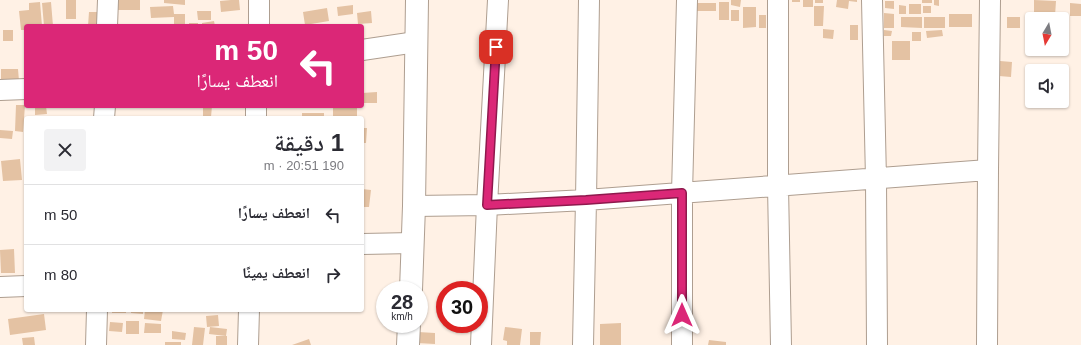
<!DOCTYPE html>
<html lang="ar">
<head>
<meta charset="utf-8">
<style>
  body { margin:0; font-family:Arial,"Noto Naskh Arabic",sans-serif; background:#f2f2f3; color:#2b2b33; direction:rtl; height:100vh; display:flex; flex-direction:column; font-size:15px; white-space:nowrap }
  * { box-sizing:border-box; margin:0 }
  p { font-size:13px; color:#7c7c81 }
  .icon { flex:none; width:22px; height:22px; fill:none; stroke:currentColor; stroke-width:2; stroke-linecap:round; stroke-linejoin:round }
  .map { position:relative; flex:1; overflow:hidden; direction:ltr }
  .sheet { position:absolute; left:24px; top:116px; width:340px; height:196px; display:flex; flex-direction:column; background:#fff; border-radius:4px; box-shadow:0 1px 3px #0004; direction:rtl }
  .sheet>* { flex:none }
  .guide { position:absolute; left:24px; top:24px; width:340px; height:84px; border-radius:4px; box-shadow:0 1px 3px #0004; direction:rtl; background:#db2777; color:#fff; overflow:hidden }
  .needle { width:26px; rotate:190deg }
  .fabs { position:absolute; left:1025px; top:12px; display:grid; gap:8px }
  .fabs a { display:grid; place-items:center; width:44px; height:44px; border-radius:4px; background:#fff; box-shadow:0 1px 3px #0004; font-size:20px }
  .speed { position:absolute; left:376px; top:281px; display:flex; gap:8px; font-size:20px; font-weight:700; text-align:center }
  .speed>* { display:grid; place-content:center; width:52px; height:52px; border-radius:50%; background:#fff; box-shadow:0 1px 3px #0004; line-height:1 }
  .speed small { font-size:10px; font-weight:400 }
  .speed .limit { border:6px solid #d22; background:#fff; color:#111 }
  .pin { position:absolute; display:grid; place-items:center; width:34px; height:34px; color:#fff; margin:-17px; border-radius:8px; box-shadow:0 2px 6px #0006 }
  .me { position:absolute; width:44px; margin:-22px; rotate:0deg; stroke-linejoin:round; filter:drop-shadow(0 0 3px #0008) }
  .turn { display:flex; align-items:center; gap:14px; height:84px; padding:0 20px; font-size:18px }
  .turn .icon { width:52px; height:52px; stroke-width:2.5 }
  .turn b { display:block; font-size:28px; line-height:34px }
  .round { display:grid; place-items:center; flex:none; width:42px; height:42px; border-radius:4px; background:#f2f2f3 }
  .headline { display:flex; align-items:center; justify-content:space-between; height:68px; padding:0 20px }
  h1 { font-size:24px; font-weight:600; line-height:30px }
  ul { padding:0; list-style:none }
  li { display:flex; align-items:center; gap:12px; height:60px; padding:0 20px; border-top:1px solid #e1e1e2 }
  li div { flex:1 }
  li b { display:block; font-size:15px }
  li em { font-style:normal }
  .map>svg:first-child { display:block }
  .building { fill:#e4c2a3 }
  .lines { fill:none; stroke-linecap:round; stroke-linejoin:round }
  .street-casing { stroke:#ae9e90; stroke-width:22 }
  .secondary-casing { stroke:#ae9e90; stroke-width:24 }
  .street { stroke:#fff; stroke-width:20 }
  .secondary { stroke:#fff; stroke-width:22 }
  .route-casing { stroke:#8e194d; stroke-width:10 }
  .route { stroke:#db2777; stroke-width:7 }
</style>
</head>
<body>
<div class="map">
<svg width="1081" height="345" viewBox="0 0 1081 345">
  <rect width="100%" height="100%" fill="#fff1e5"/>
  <path class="building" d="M66 0H76V19H66Z
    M116 0H140V10H116Z
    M164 0H185V5L164 3Z
    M231 0H239L240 10 221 12 220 1Z
    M731 0H741L740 7 731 5Z
    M792 0H800V2H792Z
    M803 0H813V7H803Z
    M815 0H823V3H815Z
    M837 0H857V2L849 1 848 9 836 7Z
    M922 0H932V3H922Z
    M934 0H939V6L934 5Z
    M1034 0 1056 1 1055 16 1034 14Z
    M885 1H894V9L885 8Z
    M40 2 42 26H26V30H21L19 11 29 10V3Z
    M51 2 53 26H44L42 3Z
    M719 2H729V20H719Z
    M696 3H716V11H696Z
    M1070 3 1081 4V16H1070Z
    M909 4H921V14H909Z
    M353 5V14L338 16 337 7Z
    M899 5 906 6V14H899Z
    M173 6 174 14H185V26H174V17L151 18 150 7Z
    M814 6H824L823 26H814Z
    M923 6H931V13H923Z
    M743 7H756V27L743 28Z
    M327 8 329 21 305 25 303 12Z
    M731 10H739V21H731Z
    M197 11H211V20H198Z
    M371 11 372 23 358 24 357 13Z
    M89 12H97V26H88Z
    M884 13 894 14V28H884Z
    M949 14H972V27H949Z
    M759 15H766V28H759Z
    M901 17H922V28L901 27Z
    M924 17H945V28H924Z
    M1007 17H1020V28H1007Z
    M214 21 215 26H202V23Z
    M189 23H198V26H189Z
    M850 25H858V40H850Z
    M823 29 834 30 833 39 823 38Z
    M3 30H13V41H3Z
    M884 30 892 31 891 36H884Z
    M942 30 943 36 927 38 926 31Z
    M912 32H921V41H912Z
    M892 41H910V60H892Z
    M1000 61 1012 62 1011 77 999 76Z
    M1 69H18L19 81 1 82Z
    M377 92V103H362V93Z
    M16 105H25L23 132 15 131Z
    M35 106H46L47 114 35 115Z
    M203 106H212L211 117H203Z
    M333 106H357V116H343V118H333Z
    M302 113H324V118H302Z
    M362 128H367L366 143H362Z
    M0 130 13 131 12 139 0 138Z
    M362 144H364V153H362Z
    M20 159 22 180 3 181 1 161Z
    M362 189 371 190 369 207H362Z
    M14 249 15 273H1L0 250Z
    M419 303H426L425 319H419Z
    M112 310H126V313H112Z
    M131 310H143V314L131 313Z
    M145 310H163L161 321 144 319Z
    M44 314 46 330 10 335 8 319Z
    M218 315 219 326 207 327 206 316Z
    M126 321H139V334H126Z
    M110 322 123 323 122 332 109 331Z
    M145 323 161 324V333H144Z
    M621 323V345H600V324Z
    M194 327 205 328 203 345H192Z
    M210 327 227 329 226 336 209 334Z
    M505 327 522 329 520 345H507V341L503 340Z
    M172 331 186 333 185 340 172 339Z
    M418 332 435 333V344L417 343Z
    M530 332H541L540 345H530Z
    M216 336H227V345H216Z
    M34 337 35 345H23L22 338Z
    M309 339 311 345H292Z
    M709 340 726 342V345H708Z
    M165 342H181V345H165Z"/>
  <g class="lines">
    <defs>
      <path id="street" d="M778 0V186L781 345
        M872 0 876 179 877 345
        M107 26 108 0
        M259 26V0
        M362 50 416 42
        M0 90 26 89
        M104 118 105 106
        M256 118V106
        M414 206 487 205 586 200 988 170
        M362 244 413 243
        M0 287 26 286
        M96 345 97 310
        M248 345 249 310
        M481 345 487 205 498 0
        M583 345 586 200 589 0
        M682 345V193L687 0
        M987 345 988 170 990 0"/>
      <path id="secondary" d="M411 290 414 206 417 0
        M408 345 409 324"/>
    </defs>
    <use href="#street" class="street-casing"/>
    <use href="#secondary" class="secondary-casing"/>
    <use href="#street" class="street"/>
    <use href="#secondary" class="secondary"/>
  </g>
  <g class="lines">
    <defs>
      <path id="route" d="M496 47 487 205 586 200 682 193V315"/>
    </defs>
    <use href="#route" class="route-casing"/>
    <use href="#route" class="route"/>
  </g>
</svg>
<div class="fabs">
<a><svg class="needle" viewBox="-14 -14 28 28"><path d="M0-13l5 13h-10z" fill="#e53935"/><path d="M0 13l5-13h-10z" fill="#7c7c81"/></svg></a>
<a><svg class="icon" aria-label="sound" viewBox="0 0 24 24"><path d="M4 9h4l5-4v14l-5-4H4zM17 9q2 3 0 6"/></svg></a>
</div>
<div class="speed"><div>28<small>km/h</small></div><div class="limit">30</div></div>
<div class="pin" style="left:496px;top:47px;background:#d93025"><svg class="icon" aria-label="arrive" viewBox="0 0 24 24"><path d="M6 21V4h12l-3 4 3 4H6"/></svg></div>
<svg class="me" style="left:682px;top:315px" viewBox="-20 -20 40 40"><path d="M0-17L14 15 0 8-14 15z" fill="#db2777" stroke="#fff" stroke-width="4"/></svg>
<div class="guide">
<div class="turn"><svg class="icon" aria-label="left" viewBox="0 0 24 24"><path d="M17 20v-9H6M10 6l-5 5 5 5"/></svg><div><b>50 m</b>انعطف يسارًا</div></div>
</div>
<section class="sheet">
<div class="headline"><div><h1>1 دقيقة</h1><p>190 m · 20:51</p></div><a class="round"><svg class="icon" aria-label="close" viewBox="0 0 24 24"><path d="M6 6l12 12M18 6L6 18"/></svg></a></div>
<ul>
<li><svg class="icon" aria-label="left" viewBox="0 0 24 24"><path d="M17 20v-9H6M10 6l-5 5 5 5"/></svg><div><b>انعطف يسارًا</b></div><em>50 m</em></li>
<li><svg class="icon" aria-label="right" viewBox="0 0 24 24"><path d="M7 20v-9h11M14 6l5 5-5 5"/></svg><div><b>انعطف يمينًا</b></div><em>80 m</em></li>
</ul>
</section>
</div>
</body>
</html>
